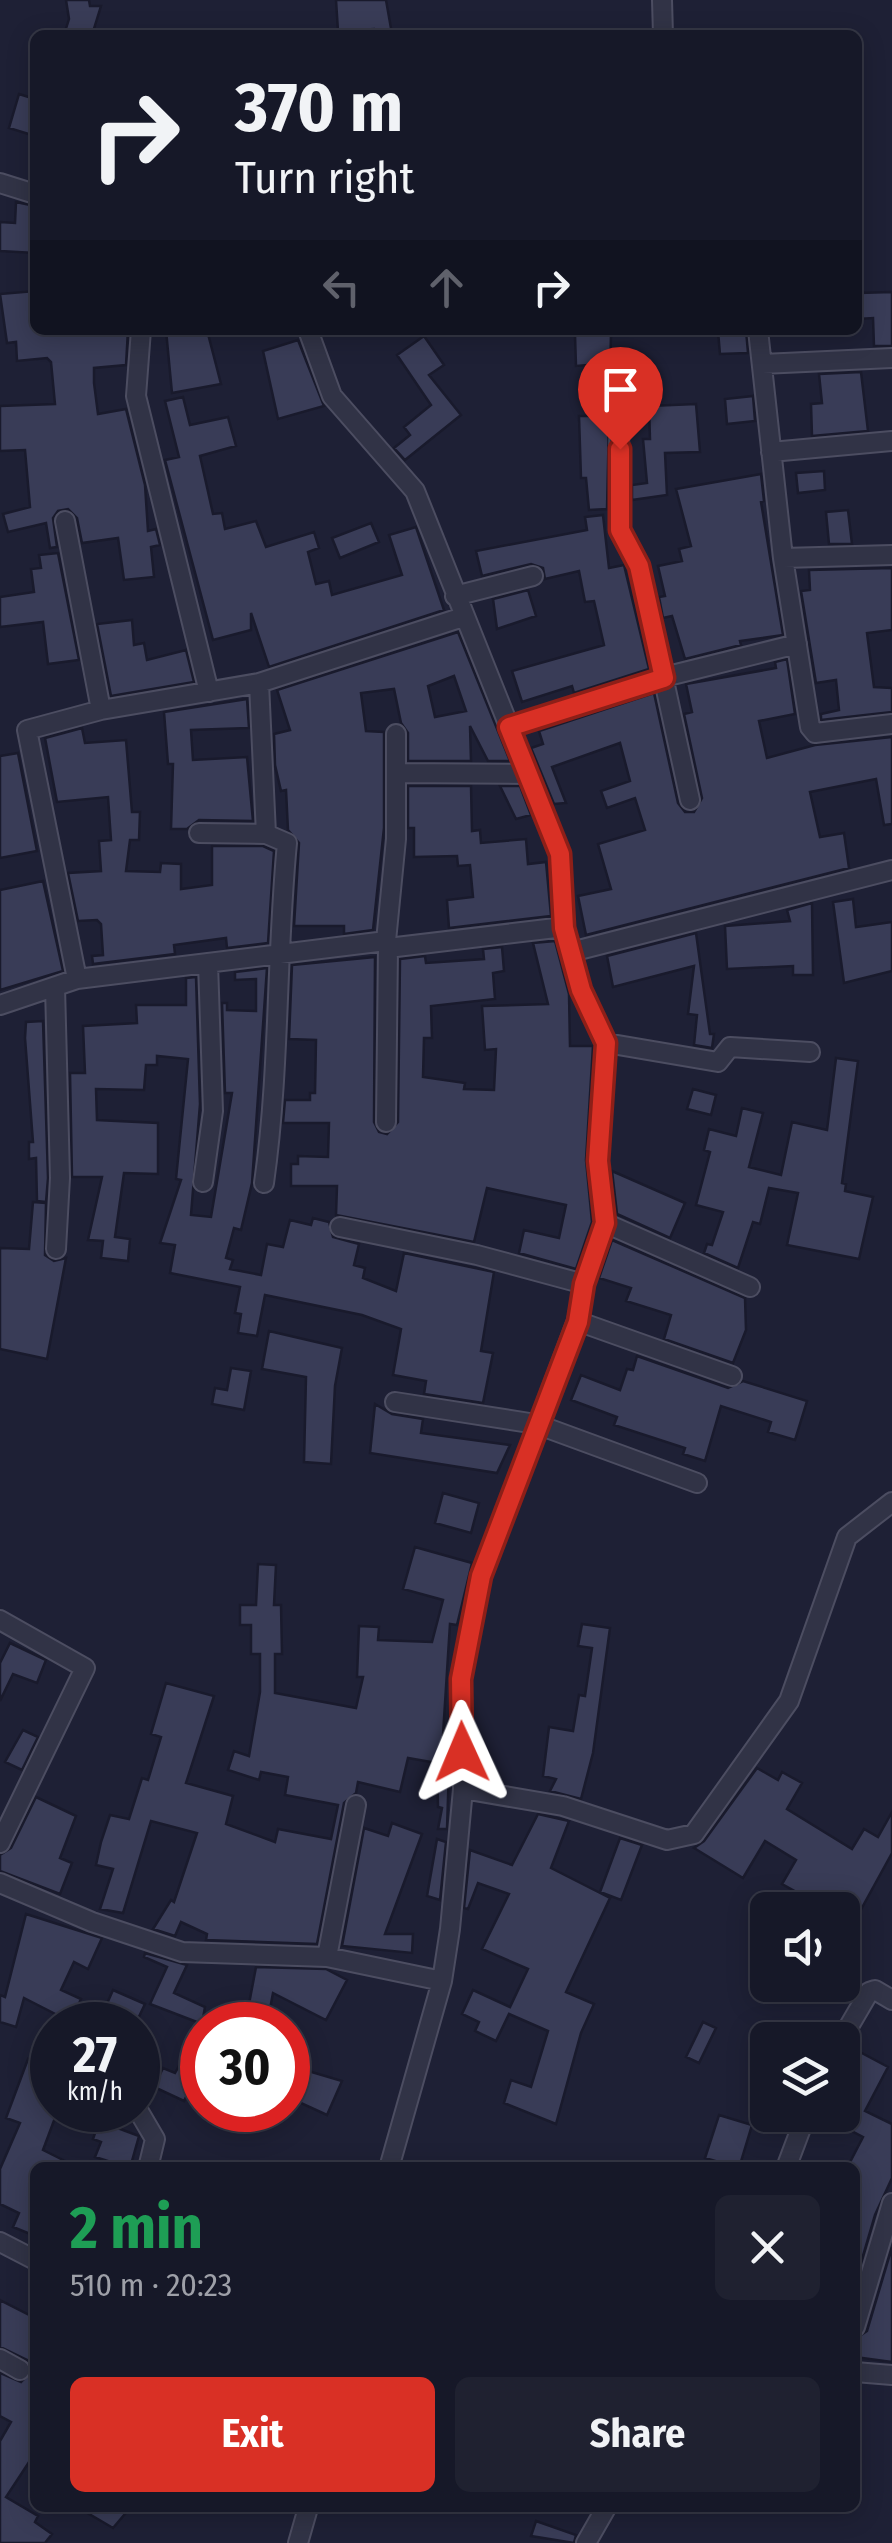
<!DOCTYPE html>
<html lang="en">
<head>
<meta charset="utf-8">
<style>
  body { margin:0; font-family:"Fira Sans Condensed",sans-serif; background:#1f2130; color:#f1f3f6; height:100vh; display:flex; flex-direction:column; font-size:38px; white-space:nowrap }
  * { box-sizing:border-box; margin:0 }
  p { font-size:32px; color:#9ea0a8 }
  .icon { flex:none; width:55px; height:55px; fill:none; stroke:currentColor; stroke-width:2; stroke-linecap:round; stroke-linejoin:round }
  .map { position:relative; flex:1; overflow:hidden }
  .drawer { position:absolute; left:30px; top:2162px; width:830px; height:350px; display:flex; flex-direction:column; background:#161828; border-radius:15px; box-shadow:0 5px 25px #0003,0 0 0 2px #353745 }
  .drawer>* { flex:none }
  .guide { position:absolute; left:30px; top:30px; width:832px; height:305px; border-radius:15px; box-shadow:0 5px 25px #0003,0 0 0 2px #353745; background:#161828; color:#f1f3f6; overflow:hidden }
  .tools { position:absolute; left:750px; top:1892px; display:grid; gap:20px }
  .tools a { display:grid; place-items:center; width:110px; height:110px; border-radius:15px; background:#161828; box-shadow:0 5px 25px #0003,0 0 0 2px #353745; font-size:50px }
  .speed { position:absolute; left:30px; top:2002px; display:flex; gap:20px; font-size:50px; font-weight:700; text-align:center }
  .speed>* { display:grid; place-content:center; width:130px; height:130px; border-radius:50%; background:#161828; box-shadow:0 5px 25px #0003,0 0 0 2px #353745; line-height:1 }
  .speed small { font-size:25px; font-weight:400 }
  .speed .limit { border:15px solid #d22; background:#fff; color:#111 }
  .pin { position:absolute; display:grid; place-items:center; width:85px; height:85px; color:#fff; margin:-102px -42px; border-radius:50% 50% 50% 0; rotate:-45deg; box-shadow:0 0 10px #0007 }
  .pin .icon { rotate:45deg }
  .me { position:absolute; width:110px; margin:-55px; rotate:359deg; stroke-linejoin:round; filter:drop-shadow(0 0 8px #0008) }
  .turn { display:flex; align-items:center; gap:35px; height:210px; padding:0 40px; font-size:45px }
  .turn .icon { width:130px; height:130px; stroke-width:2.5 }
  .turn b { display:block; font-size:70px; line-height:85px }
  .lanes { display:flex; align-items:center; height:95px; padding:0 40px; background:#0003; justify-content:center; gap:50px; direction:ltr }
  .lanes .off { opacity:.35 }
  .round { display:grid; place-items:center; flex:none; width:105px; height:105px; border-radius:15px; background:#1f2130 }
  .head { display:flex; align-items:center; justify-content:space-between; height:170px; padding:0 40px }
  h1 { font-size:60px; font-weight:700; line-height:75px; color:#1e9e55 }
  .action { display:flex; gap:20px; margin-top:auto; padding:20px 40px }
  .action a { flex:1; height:115px; border-radius:15px; background:#d93025; color:#fff; font-size:40px; font-weight:700; line-height:115px; text-align:center }
  .action a+a { background:#1f2130; color:#f1f3f6 }
  .map>svg:first-child { display:block }
  .building { fill:#393c57; stroke:#191a2c; stroke-width:2.5; fill-rule:evenodd }
  .lines { fill:none; stroke-linecap:round; stroke-linejoin:round }
  .minor-casing { stroke:#4c4d61; stroke-width:22 }
  .minor { stroke:#313346; stroke-width:18 }
  .route-casing { stroke:#8d1f18; stroke-width:25 }
  .route { stroke:#d93025; stroke-width:18 }
</style>
</head>
<body>
<div class="map">
<svg width="892" height="2543" viewBox="0 0 892 2543">
  <rect width="100%" height="100%" fill="#1e2035"/>
  <path class="building" d="M66 0H89L90 6H101L92 35H64L69 19Z
    M336 0H386L392 34 375 35 374 29 338 31Z
    M19 94 35 99V136L9 128Z
    M16 202 35 206V253L0 251V222L15 223Z
    M35 291V330H128L126 365 94 368V383L98 414 126 409 145 485 148 531 156 529 160 545 151 547 154 577 124 580 118 538 82 543 77 518 68 509 58 511 53 518 57 547 50 548 46 523 8 532 3 514 30 507 25 450 0 451V406L55 404 51 362 47 358 17 361 16 342 7 343 0 294Z
    M892 292V346H874L873 318 858 319V293Z
    M166 330H207L221 384 172 393Z
    M728 330H746L748 353 720 354 718 331Z
    M611 333 607 509 589 510 586 478H581L579 416H588L587 365 576 366 575 335Z
    M424 336 444 365 429 375 461 415 405 460 394 448 410 435 404 427 431 405 397 355Z
    M298 340 324 406 278 419 263 351Z
    M861 372 868 431 812 436 811 404 822 403 819 374Z
    M753 396 755 421 727 424 725 399Z
    M183 397 190 425 228 417 236 446 200 456 213 514 222 513 225 529 256 521 266 547 314 532 319 548 308 552 316 584 329 581 332 595 402 575 389 535 416 527 444 610 269 667 251 613V630L213 640 165 460 179 457 165 401Z
    M696 404 700 452 665 453 667 495 632 500V485L647 483 643 439H650L649 406Z
    M824 471 825 490 798 493 796 473Z
    M761 474 764 501 761 502 783 635 740 641 741 645 685 659 672 616 663 618 659 597 665 596 658 566 682 561 679 549 691 546 676 489Z
    M848 510 852 544H829L826 512Z
    M603 515 609 568 624 565 649 669 574 693 572 686 522 702 512 671 604 645 594 601 585 602 579 571 545 579 543 568 531 564 482 576 476 551 587 530 585 517Z
    M371 523 379 542 340 558 332 538Z
    M58 553 79 660 48 664 43 622 0 627V597L34 592 31 569 41 568 39 555Z
    M892 568V630L867 633 874 687 892 688V712L821 720V714L839 710 836 680 816 683 801 591 810 590 809 570Z
    M528 590 536 616 497 629 493 599Z
    M132 620 134 645 144 643 147 660 186 650 194 682 111 696 97 624Z
    M458 632 510 761H488L470 726 471 761H408V733L401 723 394 689 361 693 366 731 384 732V828L373 930 344 934V926H294L299 843 288 830 286 790 281 791 275 765 274 734 290 730 277 690ZM454 676 466 711 435 717 428 686Z
    M787 659 795 714 759 721 767 758 815 745 892 737V824L884 825 876 779 810 792 820 837 844 833 849 868 586 935 578 896 611 889 598 844 645 830 635 798 607 808 601 791 630 781 620 743 552 767 566 803 554 804 531 748 543 744 539 731 654 693 678 803 685 812H694L702 798 684 714 692 712 686 684 776 668 775 662Z
    M247 699 249 728 191 730 193 760 247 757 253 821 199 820 187 829H171L173 764H168L164 712Z
    M82 728 85 743 126 740 132 812H140L139 840H130L126 871 160 872 161 863 181 864V889L212 885V846H263L274 851 268 943 227 948 226 938 174 945 175 954 93 964 92 956 103 955 101 924 97 920 78 921 68 873 101 871 99 841 111 840 108 797 57 802 45 738Z
    M18 753 37 851 0 858V756Z
    M408 786H471L472 831 480 830 481 843 526 839 528 864 546 862 551 916 449 928 447 900 473 897 470 865 458 866 457 856 414 857V828H408Z
    M500 786H520L531 815 516 819Z
    M43 881 63 971 0 990V890Z
    M853 899 856 927 892 922V971L844 983 833 902Z
    M812 903 813 975H793V966L727 969 725 926 790 921 787 910Z
    M696 933 710 1034H714L712 1048 694 1045 697 1015 688 1014 694 966 613 987 607 956Z
    M555 941 569 994 570 1046H593L586 1160 592 1222 576 1269 519 1253 524 1230 559 1238 566 1205 487 1188 474 1242 336 1215 337 1186H291V1164H298V1156L328 1157 329 1123H283L285 1100H310V1093H315L316 1040 289 1039 292 965 375 957 374 1122 379 1132 387 1134 398 1122 400 959 425 956 426 963 484 959 483 949 502 947 504 971 493 973 495 999 431 1006 432 1038H424L423 1077 465 1083 464 1089 494 1090 496 1049 485 1050 482 1006 548 1004 533 943Z
    M267 968 252 1183 241 1230 234 1228 226 1258 233 1260 230 1269 261 1275 267 1244 283 1247 290 1220 311 1225 313 1218 329 1222 333 1237 359 1244 354 1265 365 1268 363 1278 396 1291 404 1253 494 1272 481 1351 493 1353 483 1403 424 1394 426 1381 393 1375 401 1329 362 1315 265 1295 257 1336 238 1333 241 1314 235 1313 240 1287 170 1273 175 1245 160 1243 181 1180 176 1179 188 1059 157 1056V1065H146L144 1090 96 1089 97 1120 158 1123V1174L124 1173 115 1237 130 1239 128 1261 101 1258 103 1241 88 1240 102 1177H72L70 1073H85L83 1026 137 1023 136 1005H186V978L196 977 200 1104 191 1215 211 1217 232 1093H225L222 1003H227V1010L256 1011V979L235 980V972Z
    M43 1021 48 1178 46 1202 37 1201 36 1158 29 1159V1142H33L25 1038 26 1022Z
    M836 1058 858 1061 842 1183 846 1184 845 1191 873 1197 859 1259 787 1245 798 1193 769 1188 760 1224 753 1222 738 1268 704 1253 707 1244 712 1245 723 1212 696 1205 710 1152 704 1150 709 1129 736 1136 742 1108 763 1113 749 1167 781 1175 792 1122 827 1130Z
    M693 1089 716 1095 711 1115 687 1109Z
    M612 1171 685 1203 670 1238 617 1214Z
    M33 1202 46 1203 45 1255 54 1261 66 1258 47 1359 0 1349V1248L29 1249Z
    M612 1240 745 1298 746 1330 733 1363 664 1339 671 1315 626 1301 631 1288 599 1278Z
    M269 1331 342 1348 335 1386 331 1464 304 1462 306 1377 262 1369Z
    M637 1356 728 1388 743 1381 807 1401 795 1440 768 1432 771 1422 721 1406 705 1461 683 1454 685 1448 614 1425 617 1417 571 1400 581 1375 620 1390 627 1369 633 1370Z
    M231 1368 251 1371 244 1410 212 1404 215 1388 227 1390Z
    M375 1404 392 1414 423 1419 421 1433 510 1445 497 1473 370 1453Z
    M443 1493 479 1503 471 1533 435 1523Z
    M415 1547 472 1563 457 1625 450 1624 443 1735 450 1736 447 1829H438L442 1808 438 1807 437 1763 408 1758 400 1792 358 1782 356 1793 344 1803 317 1944 206 1940 207 1934 181 1922 175 1936 153 1929 171 1900 174 1902 197 1833 151 1821 123 1913 100 1909 113 1869 96 1865 101 1842 110 1815 129 1819 142 1778 148 1780 161 1737 151 1734 166 1683 214 1696 186 1783 233 1796 226 1824 275 1842 278 1829 331 1839 338 1805 285 1795 288 1777 261 1772 259 1780 228 1770 234 1751 249 1756 260 1692V1654H251V1625H240V1605H256L258 1564 276 1565 274 1605H281L282 1654H275V1693L356 1708 363 1677H357L359 1626 379 1627 378 1640 432 1642 443 1600 403 1589Z
    M582 1624 610 1628 593 1753 581 1799 550 1791 556 1779 543 1776 549 1727 573 1731 579 1695 585 1696 592 1648 578 1646Z
    M10 1643 46 1660 37 1683 13 1674 0 1701V1663Z
    M23 1730 38 1737 22 1770 5 1762Z
    M757 1768 778 1780 782 1772 802 1783 787 1809 852 1849 864 1829 878 1837 892 1812V1853L853 1924 842 1918V1910H829L782 1884 796 1860 765 1841 743 1878 694 1848 704 1841Z
    M36 1797 76 1816 60 1858 72 1863 60 1894 0 1871V1855L11 1848Z
    M538 1814 569 1821 551 1868 610 1898 566 1992 594 2004 581 2033 556 2124 504 2103 511 2080 531 2087 548 2031 509 2014 496 2041 475 2031 479 2022 462 2014 473 1990 510 2007 528 1969 482 1949 509 1894 478 1883 468 1909 464 1908 470 1850 512 1865Z
    M392 1823 422 1834 385 1934H413L412 1953 342 1946 364 1828 388 1836Z
    M620 1838 642 1845 621 1900 600 1892Z
    M437 1839 446 1842 440 1900 427 1896Z
    M26 1914 102 1938 88 1969 74 1962 61 1990 81 1999 71 2022 24 1998 16 2027 0 2022V1995L5 1997Z
    M145 1953 187 1965 174 1993 205 2007 202 2024 150 2004 167 1967 144 1957Z
    M256 1967 326 1969 347 1980 326 2020 273 1993 267 2025H245Z
    M113 1990 145 2004 135 2025H103L107 2017 102 2015Z
    M703 2022 716 2028 699 2063 686 2057Z
    M858 2051 888 2067 865 2111 892 2124V2178L875 2215 855 2283V2168H847L863 2137 842 2126V2079Z
    M28 2059 52 2069V2110H58L43 2150 79 2168H35V2236L13 2227 19 2213 0 2204V2169L20 2123 6 2118Z
    M179 2066 197 2075 184 2101 154 2087 163 2068 175 2073Z
    M305 2070 342 2081 327 2115 292 2099Z
    M719 2115 752 2125 739 2168 705 2158Z
    M99 2121 139 2136 130 2168 95 2157 101 2142 93 2139Z
    M892 2247V2362L855 2357V2339L867 2331Z
    M0 2300 35 2318V2453L6 2497 38 2516 35 2522 52 2534 45 2543H0V2441L11 2422 0 2416V2373L21 2382 32 2371 27 2360 0 2347Z
    M79 2508H130L113 2528Z
    M536 2521 576 2535 574 2543 531 2536Z"/>
  <g class="lines">
    <defs>
      <path id="minor" d="M662 0 663 35
        M0 183 35 194
        M141 330 136 396 209 692
        M308 330 332 396 415 491 560 854 564 927 581 990 606 1043 598 1161 605 1223 584 1284 577 1321 481 1576 461 1679 463 1789 450 1929 442 1981 389 2168
        M758 330 783 558 810 727 815 733 892 724
        M762 364 892 358
        M619 413 620 531 639 566 690 800
        M771 452 892 441
        M65 521 101 710
        M783 558 892 555
        M455 596 533 576
        M259 683 266 834 287 843C276 956 280 1071 264 1183
        M509 727 664 677 797 644
        M396 773 527 774
        M199 833 266 834
        M386 941 396 839V734
        M571 952 892 870
        M77 979 27 730 101 710 259 683 463 617
        M55 987 60 1178 56 1249
        M0 1005 77 979 386 941 388 948 564 927
        M606 1043 718 1062 730 1047 810 1052
        M386 1122 388 948
        M203 1182 213 1111 208 963
        M605 1223 750 1287
        M340 1227 477 1255 584 1284
        M577 1321 732 1376
        M395 1402 536 1424 697 1483
        M0 1620 85 1668 0 1843
        M463 1789 563 1806 667 1840 694 1834 789 1701 847 1537 892 1502
        M0 1883 92 1922 182 1952 327 1957 442 1981
        M327 1957 356 1805
        M841 2040 869 1992 875 1990 892 2000
        M138 2110 155 2139 148 2168
        M786 2168 806 2115
        M0 2242 35 2260
        M855 2327 892 2203
        M0 2359 20 2370
        M855 2372 892 2375
        M298 2543 308 2508
        M586 2543 606 2508"/>
    </defs>
    <use href="#minor" class="minor-casing"/>
    <use href="#minor" class="minor"/>
  </g>
  <g class="lines">
    <defs>
      <path id="route" d="M462 1752 461 1679 481 1576 578 1322 584 1284 605 1223 598 1161 606 1043 581 990 564 928 560 854 509 727 664 678 639 566 620 530V449"/>
    </defs>
    <use href="#route" class="route-casing"/>
    <use href="#route" class="route"/>
  </g>
</svg>
<div class="tools">
<a><svg class="icon" aria-label="sound" viewBox="0 0 24 24"><path d="M4 9h4l5-4v14l-5-4H4zM17 9q2 3 0 6"/></svg></a>
<a><svg class="icon" aria-label="layers" viewBox="0 0 24 24"><path d="M12 4l9 5-9 5-9-5zM3 14l9 5 9-5"/></svg></a>
</div>
<div class="speed"><div>27<small>km/h</small></div><div class="limit">30</div></div>
<div class="pin" style="left:620px;top:449px;background:#d93025"><svg class="icon" aria-label="arrive" viewBox="0 0 24 24"><path d="M6 21V4h12l-3 4 3 4H6"/></svg></div>
<svg class="me" style="left:462px;top:1752px" viewBox="-20 -20 40 40"><path d="M0-17L14 15 0 8-14 15z" fill="#d93025" stroke="#fff" stroke-width="4"/></svg>
<div class="guide">
<div class="turn"><svg class="icon" aria-label="right" viewBox="0 0 24 24"><path d="M7 20v-9h11M14 6l5 5-5 5"/></svg><div><b>370 m</b>Turn right</div></div>
<div class="lanes"><svg class="icon off" aria-label="left" viewBox="0 0 24 24"><path d="M17 20v-9H6M10 6l-5 5 5 5"/></svg><svg class="icon off" aria-label="ahead" viewBox="0 0 24 24"><path d="M12 20V5M6 11l6-6 6 6"/></svg><svg class="icon" aria-label="right" viewBox="0 0 24 24"><path d="M7 20v-9h11M14 6l5 5-5 5"/></svg></div>
</div>
<section class="drawer">
<div class="head"><div><h1>2 min</h1><p>510 m · 20:23</p></div><a class="round"><svg class="icon" aria-label="close" viewBox="0 0 24 24"><path d="M6 6l12 12M18 6L6 18"/></svg></a></div>
<div class="action"><a>Exit</a><a>Share</a></div>
</section>
</div>
</body>
</html>
